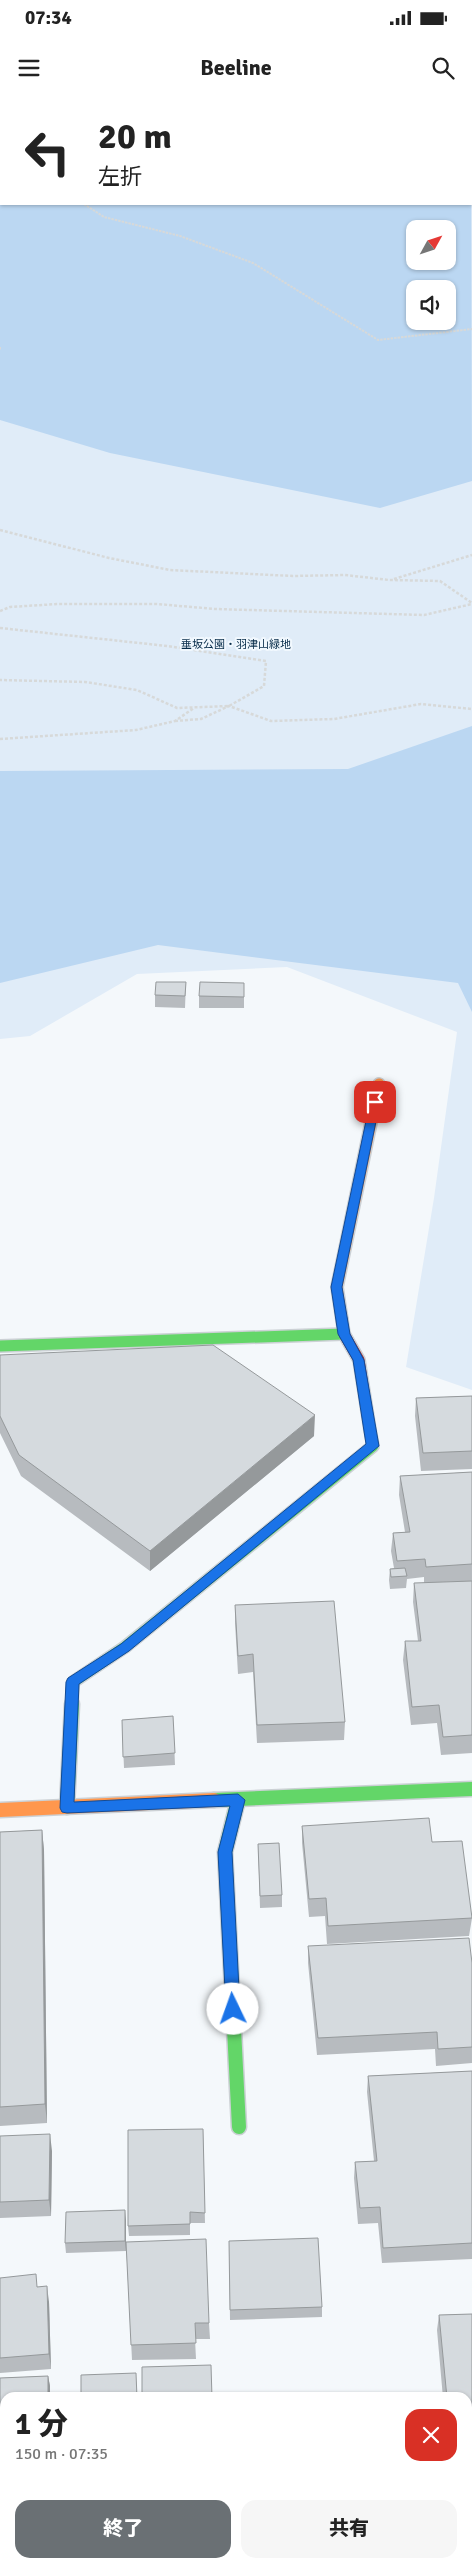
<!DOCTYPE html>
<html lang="ja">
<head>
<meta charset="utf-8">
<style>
  body { margin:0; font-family:Signika,"Noto Sans JP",sans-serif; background:#f6f6f6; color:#222; height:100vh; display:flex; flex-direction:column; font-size:19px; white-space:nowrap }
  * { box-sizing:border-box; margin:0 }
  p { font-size:16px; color:#767676 }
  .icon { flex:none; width:28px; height:28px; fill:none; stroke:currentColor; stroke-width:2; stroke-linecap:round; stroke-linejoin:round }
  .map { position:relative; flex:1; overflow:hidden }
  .details { position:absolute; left:0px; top:2292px; width:472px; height:176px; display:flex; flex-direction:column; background:#fff; border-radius:15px 15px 0 0; box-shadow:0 1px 4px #0004 }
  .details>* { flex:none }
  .banner { position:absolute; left:0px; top:0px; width:472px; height:105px; box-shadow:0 1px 4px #0004; background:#fff; color:#222; overflow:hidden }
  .needle { width:32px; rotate:50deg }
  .tools { position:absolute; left:406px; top:120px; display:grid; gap:10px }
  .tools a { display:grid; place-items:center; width:50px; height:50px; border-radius:10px; background:#fff; box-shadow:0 1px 4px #0004; font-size:25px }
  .pin { position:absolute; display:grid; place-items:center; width:42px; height:42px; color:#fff; margin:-21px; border-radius:10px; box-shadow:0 2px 8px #0006 }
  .me { position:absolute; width:55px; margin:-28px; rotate:357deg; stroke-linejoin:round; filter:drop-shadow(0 0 4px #0008) }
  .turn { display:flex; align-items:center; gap:18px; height:105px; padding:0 15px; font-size:22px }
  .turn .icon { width:65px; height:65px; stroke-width:2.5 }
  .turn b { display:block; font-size:35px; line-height:42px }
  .round { display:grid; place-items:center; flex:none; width:52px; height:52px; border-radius:15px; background:#f6f6f6 }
  .head { display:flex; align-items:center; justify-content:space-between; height:85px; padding:0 15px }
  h1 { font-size:30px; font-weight:800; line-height:38px }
  .button { display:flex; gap:10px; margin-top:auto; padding:10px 15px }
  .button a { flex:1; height:58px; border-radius:15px; background:#6a7074; color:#fff; font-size:20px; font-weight:800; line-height:58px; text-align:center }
  .button a+a { background:#f6f6f6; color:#222 }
  .status { display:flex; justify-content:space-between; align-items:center; height:35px; padding:0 25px; background:#fff; direction:ltr }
  .status svg { height:14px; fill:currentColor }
  header { display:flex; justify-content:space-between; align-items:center; height:65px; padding:0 15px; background:#fff; font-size:22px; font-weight:800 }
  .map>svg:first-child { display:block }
  .green { fill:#e0ecf8; fill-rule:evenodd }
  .forest { fill:#bbd7f2; fill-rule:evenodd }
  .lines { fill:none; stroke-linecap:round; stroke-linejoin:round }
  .street-casing { stroke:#ccd1d5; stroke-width:2 }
  .fast-far1-casing { stroke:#ccd1d5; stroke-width:14 }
  .fast-casing { stroke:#ccd1d5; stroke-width:17 }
  .slow-far1-casing { stroke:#ccd1d5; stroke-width:14 }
  .slow-casing { stroke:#ccd1d5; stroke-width:17 }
  .jam-casing { stroke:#ccd1d5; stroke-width:14 }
  .path-far1 { stroke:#d7d9d9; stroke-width:2; stroke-dasharray:2.5 1; stroke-linecap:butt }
  .path { stroke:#d7d9d9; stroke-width:2.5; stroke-dasharray:3 2; stroke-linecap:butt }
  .street { fill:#fdfefe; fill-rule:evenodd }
  .fast-far1 { stroke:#63d668; stroke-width:11 }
  .fast { stroke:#63d668; stroke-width:14 }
  .slow-far1 { stroke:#ff974d; stroke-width:11 }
  .slow { stroke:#ff974d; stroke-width:14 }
  .jam { stroke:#b3261e; stroke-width:11 }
  .wall { fill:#b7bbbf }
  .shaded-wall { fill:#95999b }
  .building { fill:#d5dade; stroke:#95999b }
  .route { fill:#1a73e8; stroke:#114b97 }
  .labels { text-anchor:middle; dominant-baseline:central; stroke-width:4; stroke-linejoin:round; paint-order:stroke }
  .far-park-label { font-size:11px; fill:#062b49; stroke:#f1f8fe }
</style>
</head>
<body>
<div class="status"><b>07:34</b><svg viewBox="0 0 49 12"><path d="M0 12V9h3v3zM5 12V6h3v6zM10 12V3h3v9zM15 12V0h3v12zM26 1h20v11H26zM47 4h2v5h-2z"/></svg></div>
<header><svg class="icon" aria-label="menu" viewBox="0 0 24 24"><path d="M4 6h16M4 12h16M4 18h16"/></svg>Beeline<svg class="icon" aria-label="search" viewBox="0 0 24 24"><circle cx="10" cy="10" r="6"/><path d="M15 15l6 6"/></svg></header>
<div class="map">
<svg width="472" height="2468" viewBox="0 0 472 2468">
  <rect width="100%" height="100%" fill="#f4f8fb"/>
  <path class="green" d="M0 0H472V1290L406 1267 434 1098 457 932 287 867 137 874 30 936 0 939ZM1 1H471V104H1ZM415 129H448V161H415ZM415 189H448V221H415Z"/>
  <path class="forest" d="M0 0H453L456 1H1V14Z
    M471 45 472 381 380 408 110 353 0 320V102L1 104H471ZM415 129H448V161H415ZM415 189H448V221H415Z
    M472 626V912L458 883 158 845 0 883V671L348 669Z"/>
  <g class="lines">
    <defs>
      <path id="street" d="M468 2383H472V2423H468Z
        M0 2405H5V2445H0Z"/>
      <path id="fast-far1" d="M0 1246 344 1234
        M72 1606 73 1582 125 1547 373 1346 370 1330"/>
      <path id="fast" d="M214 1700 472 1689
        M238 1700 225 1752 239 2027
        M67 1707 72 1604"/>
      <path id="slow-far1" d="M342 1220 337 1187 379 984"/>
      <path id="slow" d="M0 1710 214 1700"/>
      <path id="jam" d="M342 1220 344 1234 359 1260 370 1330"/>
    </defs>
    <use href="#street" class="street-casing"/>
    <use href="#fast-far1" class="fast-far1-casing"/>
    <use href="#fast" class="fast-casing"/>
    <use href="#slow-far1" class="slow-far1-casing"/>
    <use href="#slow" class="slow-casing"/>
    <use href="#jam" class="jam-casing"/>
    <path class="path-far1" d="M165 1 168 0
      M84 104 104 117 180 136 253 163 378 240 472 229
      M0 247V250"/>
    <path class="path" d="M0 430 109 458 170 470 293 476 345 475 389 480 440 481 472 503
      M394 479 472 455
      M0 511 10 507 57 504H157L215 509 424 515 472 504
      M0 528 167 546 266 561 264 586 229 606 177 608 137 590 85 582 0 580
      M175 621 201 619 229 606 271 621 334 619 421 604 472 609
      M0 639 136 630 175 621 194 608"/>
    <use href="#street" class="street"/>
    <use href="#fast-far1" class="fast-far1"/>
    <use href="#fast" class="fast"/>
    <use href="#slow-far1" class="slow-far1"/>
    <use href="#slow" class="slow"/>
    <use href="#jam" class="jam"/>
  </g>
  <path class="wall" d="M186 882 185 908 155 907V895Z
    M244 883V908H199V896Z
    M0 1255 314 1336 150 1471 21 1376 0 1333Z
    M472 1296V1369L421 1371 415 1316 416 1298Z
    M472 1372V1653L441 1655 437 1623 411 1625 403 1560 405 1541H418L413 1502 414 1483H424V1477L407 1479 406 1488 390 1489 389 1480 390 1469 394 1468 391 1451 393 1433 405 1432 399 1395 400 1376Z
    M235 1505 345 1622 344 1640 257 1643 253 1572 238 1574 235 1523Z
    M173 1616 175 1665 124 1668 122 1620Z
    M302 1726 432 1742 472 1818 469 1836 327 1844 325 1816 309 1817 302 1743Z
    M42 1730 44 1750 47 2023 0 2026V1732Z
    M258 1744 282 1795V1807L260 1808Z
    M308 1846 472 1863V1963L436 1966 435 1949 317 1955 308 1863Z
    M472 1971V2159L382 2163 378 2123 358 2124 354 2078 355 2062 374 2061 367 1992 368 1976Z
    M203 2029 205 2123H190V2135L129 2136 128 2126Z
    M0 2036 52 2051 51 2116 0 2118Z
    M126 2120V2151L66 2153 65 2143Z
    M229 2141 322 2207V2217L230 2220Z
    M126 2142 209 2223 210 2239H195L196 2259 132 2260Z
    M0 2178 38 2187 49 2202 51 2269 0 2273Z
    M472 2214V2322H468V2298H443L437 2230 439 2215Z
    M48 2276 50 2286V2298H5V2349H0V2278Z"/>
  <path class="shaded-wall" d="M315 1315 314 1336 150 1471V1451Z
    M42 1730 44 1750 47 2023 45 2004Z
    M50 2034 52 2051 51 2116 49 2100Z
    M125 2110 126 2120V2151L125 2141Z
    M47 2186 49 2202 51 2269 49 2254Z
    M48 2276 50 2286V2298H48Z"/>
  <path class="building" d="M156 882H186L185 896 155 895Z
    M200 882 244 883V897L199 896Z
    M213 1245 315 1315 150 1451 19 1355 0 1316V1255Z
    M472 1296V1351L423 1353 416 1298Z
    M472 1372V1464L426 1467 425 1459 397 1461 393 1433 410 1432 400 1376Z
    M405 1468 407 1476 391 1477 390 1469Z
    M472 1481V1635L443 1637 439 1605 412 1607 405 1541H421L414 1483Z
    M334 1501 345 1622 257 1625 253 1554 238 1556 235 1505Z
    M173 1616 175 1653 123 1657 122 1620Z
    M429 1718 432 1742 462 1741 472 1818 328 1826 326 1798 309 1799 302 1726Z
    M42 1730 45 2004 0 2007V1732Z
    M279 1743 282 1795 260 1796 258 1744Z
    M469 1838 472 1863V1947L438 1949 437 1932 318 1938 308 1846Z
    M472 1971V2143L383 2148 380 2107 360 2108 355 2062 377 2061 368 1976Z
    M203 2029 205 2113 190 2112V2124L128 2126V2030Z
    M50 2034 49 2100 0 2102V2036Z
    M125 2110V2141L65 2143 66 2112Z
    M318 2138 322 2207 230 2210 229 2141Z
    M206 2139 209 2223H195L196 2243 131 2245 126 2142Z
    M36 2174 37 2187 47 2186 49 2254 0 2258V2178Z
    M472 2214V2307H468V2298H447L439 2215Z
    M211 2265 212 2298H142V2267Z
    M136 2273 137 2298H81V2275Z
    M48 2276V2298H5V2339H0V2278Z"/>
  <path class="route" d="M375 999 380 1002 342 1187 350 1234 364 1260 379 1346 129 1551 79 1584 74 1702 238 1694 245 1700 232 1752 240 1909 238 1913 233 1915 228 1913 226 1909 218 1752 230 1706 67 1713 62 1712 60 1708 66 1582 68 1578 121 1544 366 1344 353 1260 338 1234 331 1187 370 1002Z"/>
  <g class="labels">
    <g class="far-park-label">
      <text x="236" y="544">垂坂公園・羽津山緑地</text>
    </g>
  </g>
</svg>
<div class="tools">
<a><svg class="needle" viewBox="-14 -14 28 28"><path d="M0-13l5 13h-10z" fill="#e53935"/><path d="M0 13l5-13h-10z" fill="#767676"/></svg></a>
<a><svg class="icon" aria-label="sound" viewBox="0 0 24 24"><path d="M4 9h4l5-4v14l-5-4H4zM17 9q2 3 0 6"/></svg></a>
</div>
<div class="pin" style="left:375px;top:1002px;background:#d93025"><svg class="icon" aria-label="arrive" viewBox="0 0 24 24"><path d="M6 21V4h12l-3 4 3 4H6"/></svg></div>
<svg class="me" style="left:233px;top:1909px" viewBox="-20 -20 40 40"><circle r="19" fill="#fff"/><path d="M0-13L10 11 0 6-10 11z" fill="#1a73e8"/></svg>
<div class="banner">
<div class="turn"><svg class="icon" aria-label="left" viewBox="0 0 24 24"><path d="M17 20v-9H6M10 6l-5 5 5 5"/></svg><div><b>20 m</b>左折</div></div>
</div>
<section class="details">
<div class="head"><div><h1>1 分</h1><p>150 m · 07:35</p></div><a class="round" style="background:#d93025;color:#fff"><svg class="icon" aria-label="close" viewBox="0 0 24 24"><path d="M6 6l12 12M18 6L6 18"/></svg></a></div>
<div class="button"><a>終了</a><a>共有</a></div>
</section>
</div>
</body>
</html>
